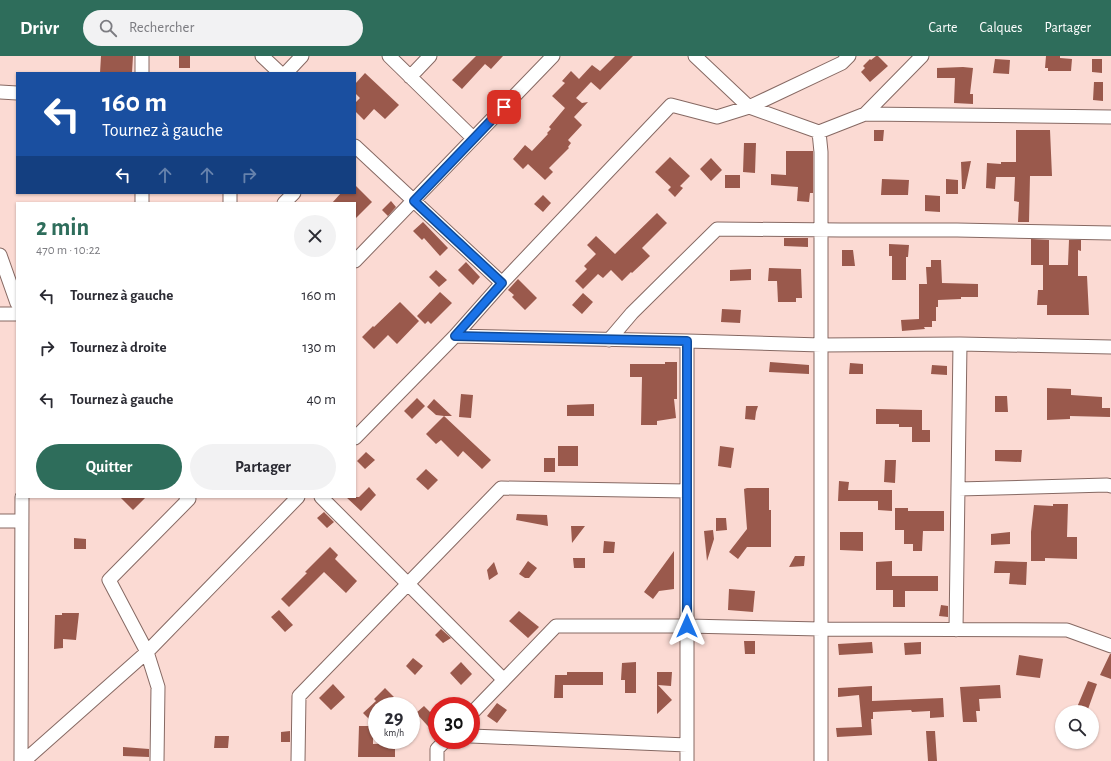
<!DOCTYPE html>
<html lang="fr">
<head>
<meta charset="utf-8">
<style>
  body { margin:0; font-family:"Alegreya Sans",sans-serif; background:#f2f2f3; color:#2b2b33; height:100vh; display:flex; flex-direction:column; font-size:15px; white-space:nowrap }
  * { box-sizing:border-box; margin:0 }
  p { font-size:13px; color:#7c7c81 }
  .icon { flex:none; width:22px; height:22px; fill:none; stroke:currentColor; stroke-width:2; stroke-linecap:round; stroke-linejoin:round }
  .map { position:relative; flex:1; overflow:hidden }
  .side { position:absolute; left:16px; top:146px; width:340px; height:296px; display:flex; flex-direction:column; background:#fff; border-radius:0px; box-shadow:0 1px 3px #0004 }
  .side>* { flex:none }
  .guide { position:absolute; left:16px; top:16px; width:340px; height:122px; border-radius:0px; box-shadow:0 1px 3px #0004; background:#1a4fa0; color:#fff; overflow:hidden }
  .tools { position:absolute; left:1055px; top:649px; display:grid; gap:8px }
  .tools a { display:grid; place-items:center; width:44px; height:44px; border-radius:50%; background:#fff; box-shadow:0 1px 3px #0004; font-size:20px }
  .speed { position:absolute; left:368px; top:641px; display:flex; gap:8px; font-size:20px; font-weight:700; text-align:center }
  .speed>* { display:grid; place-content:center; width:52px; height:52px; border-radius:50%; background:#fff; box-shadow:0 1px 3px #0004; line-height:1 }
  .speed small { font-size:10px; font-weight:400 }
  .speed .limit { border:6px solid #d22; background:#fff; color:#111 }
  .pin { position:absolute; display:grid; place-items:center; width:34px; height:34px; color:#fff; margin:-17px; border-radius:8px; box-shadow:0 2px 6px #0006 }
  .me { position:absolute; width:44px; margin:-22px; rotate:0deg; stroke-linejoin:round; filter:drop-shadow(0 0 3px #0008) }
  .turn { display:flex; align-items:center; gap:14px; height:84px; padding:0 20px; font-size:18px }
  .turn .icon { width:52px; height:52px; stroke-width:2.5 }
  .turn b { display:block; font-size:28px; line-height:34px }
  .lanes { display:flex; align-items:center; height:38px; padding:0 20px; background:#0003; justify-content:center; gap:20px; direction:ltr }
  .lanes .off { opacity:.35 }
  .round { display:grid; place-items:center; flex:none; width:42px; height:42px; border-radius:21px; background:#f2f2f3 }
  .head { display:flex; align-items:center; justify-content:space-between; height:68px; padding:0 20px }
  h1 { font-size:24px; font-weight:700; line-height:30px; color:#2e6d5b }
  .action { display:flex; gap:8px; margin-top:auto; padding:8px 20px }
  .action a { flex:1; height:46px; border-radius:24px; background:#2e6d5b; color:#fff; font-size:16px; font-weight:700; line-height:46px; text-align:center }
  .action a+a { background:#f2f2f3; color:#2b2b33 }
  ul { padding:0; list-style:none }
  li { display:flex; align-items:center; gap:12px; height:52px; padding:0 20px }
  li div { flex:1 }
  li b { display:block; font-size:15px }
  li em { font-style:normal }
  header { display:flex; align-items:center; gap:24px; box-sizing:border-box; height:56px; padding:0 20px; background:#2e6d5b; color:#fff }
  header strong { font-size:19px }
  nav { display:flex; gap:22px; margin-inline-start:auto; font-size:14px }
  .search { width:280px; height:36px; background:#f2f2f3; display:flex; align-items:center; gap:10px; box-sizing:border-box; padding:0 14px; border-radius:22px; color:#7c7c81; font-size:15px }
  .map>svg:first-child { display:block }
  .building { fill:#9a594c }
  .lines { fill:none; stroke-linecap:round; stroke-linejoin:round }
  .minor-casing { stroke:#866963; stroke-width:15 }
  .minor { stroke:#fff; stroke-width:13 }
  .route-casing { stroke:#114b97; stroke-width:10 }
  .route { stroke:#1a73e8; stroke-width:7 }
</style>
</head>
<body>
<header>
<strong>Drivr</strong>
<div class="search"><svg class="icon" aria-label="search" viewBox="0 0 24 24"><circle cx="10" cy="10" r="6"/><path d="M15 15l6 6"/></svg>Rechercher</div>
<nav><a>Carte</a><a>Calques</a><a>Partager</a></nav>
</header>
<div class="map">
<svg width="1111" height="705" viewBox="0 0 1111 705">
  <rect width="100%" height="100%" fill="#fbdad3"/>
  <path class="building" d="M101 0H133L132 17H100Z
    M179 0H190V12H179Z
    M476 0H503L491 13 485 8 462 33 452 24Z
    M615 0H633L600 34 591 26 576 42 582 47 588 46 574 61 582 69 568 84 571 87 568 91 569 92 549 112 553 116 545 124 528 108 523 113 513 103 525 89 532 95 548 78 547 77 551 73 549 71 565 52 552 40 565 27 562 25 571 15 579 23 592 9 600 15Z
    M876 0H878L888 10 870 26 861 16 865 12 863 10 870 3 871 4Z
    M1046 0H1060V2L1072 3 1071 15H1048V12H1045Z
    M995 3 1010 4 1009 18 993 17Z
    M1092 3H1102V17L1092 16Z
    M963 11 973 12 970 38H973V48L954 47 955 22H937V12Z
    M365 17 399 49 385 63 374 53 364 64 355 55V47L360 42 355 37V28Z
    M1094 26H1103V45L1093 44Z
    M874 74H884L883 85H874Z
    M1016 74H1050L1052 120H1030L1029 166H1018L1019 146 1014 145 1015 121H996L995 133 986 132 987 107 1001 108V106H1016Z
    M744 87H756L755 117 743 116Z
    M786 95H813V137H810L809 146 797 145 798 131 771 129V118L786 119Z
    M670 101 690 120 680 130 683 132 675 141 668 134 671 131 655 116Z
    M711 102 722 114 711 125 700 113Z
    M971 105 965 133H962L961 106Z
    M725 119H740V132H725Z
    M882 123 909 124 908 139H881Z
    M946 123 958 124V138H946Z
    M355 129 372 146 355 163V147H332L341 137H355Z
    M543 139 551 147 543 156 534 148Z
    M925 139 940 140V156L925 155Z
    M391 145 396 151 388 160 382 154Z
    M657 157 667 167 642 192 650 200 632 217 631 216 622 225 611 214 603 222 598 218 583 233 575 225 587 213 584 210 596 198 587 189 596 180 615 198Z
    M423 166 448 192 440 200 424 182 422 184 413 175Z
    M784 182H808V191L784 190Z
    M1031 183 1049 184V209H1068L1069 184H1081V195L1078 194V220H1087L1089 259H1047V249H1037L1038 234H1043V209H1031Z
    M889 188 909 189 908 201H906V224H892V200H889Z
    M842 194H853L855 210H842Z
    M931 204H941L942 227 978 228V241H961V243L938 244V251H936V265H932V271H924L925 273 902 275 901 264 919 263V228H927L926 211H931Z
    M466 206 480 221 473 229 458 214Z
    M769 212 801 213 802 242H796V246H778L777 225H768Z
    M751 213V224L730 225V214Z
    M436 214 447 224 439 231 429 221Z
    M518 223 537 242 525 254 512 241 514 239 508 234Z
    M440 236 452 247 431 268 428 265 425 268 417 260Z
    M583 237 593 246 582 258 572 249Z
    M400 246 419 265 397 288 388 279 374 293 362 281 373 270 374 271Z
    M722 253 741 254 740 267 721 266Z
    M665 306H677V343H674L676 362 657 365V369H641L642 321H630V308H665Z
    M770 306 809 309V318L769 316Z
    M850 307 863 308V318H849Z
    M932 309 947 310V319L931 318Z
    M1047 332 1071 333V339L1102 341V352H1110V361L1070 360V363L1047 364Z
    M461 338 473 339 471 362 459 361Z
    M995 340H1007L1008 356H995Z
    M417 342 425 350 412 363 404 355Z
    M434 343 452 360H444L491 404 482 413 463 395 458 401 441 384 436 388 426 378 444 360 436 359 427 351Z
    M594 348V360H567V349Z
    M746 350H758L756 356 755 364 745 363Z
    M876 353 922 354V374H930V386H912V371H899V368H876Z
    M558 390H578V410H558Z
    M720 390 734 392 731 412 718 410Z
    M995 394H1022L1021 406 995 405Z
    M366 396 375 404 365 413 357 405Z
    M544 402H555V416H544Z
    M885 404H896L895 427 884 426Z
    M426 413 438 424 428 434 416 423Z
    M839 425 849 426 848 434H892V455L878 454V445H838Z
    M369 431 376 439 361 455 346 441H359Z
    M747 432H769V454H771V491H747L738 503 729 496 747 473 744 433Z
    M120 441H146L133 454Z
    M1053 448H1068L1067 481H1077V503L1045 502V505H1031V476L1034 449 1053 450Z
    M895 452H908V455H944V475H923L922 495H913V488H904V474H895Z
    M324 456 334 466 327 472 317 462Z
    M517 458 547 459 548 470 516 464Z
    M716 462H726L727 474 716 475Z
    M571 470H585L572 487Z
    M713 474 714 483 707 505 704 475Z
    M840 476H863V495L840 494Z
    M1010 476V488L991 489V478Z
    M74 482 86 483V493H74Z
    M604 485 615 486 614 497H603Z
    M330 491 338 499 335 503 357 525 346 537 324 516 289 551 281 543 307 517 305 516Z
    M674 495V533L659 535 653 543 644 536Z
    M795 500H805L804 510 789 511Z
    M573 502H585V512H574Z
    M528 505 537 512 529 522H525L519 518Z
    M892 505V520H938V535H905V551H893V534H876V506Z
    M995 505 1027 506 1026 529 1009 528 1010 517H994Z
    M494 506 498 518 489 524 487 514Z
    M729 533 755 535 753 556 728 554Z
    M941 549 948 550V561L939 560Z
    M279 554 293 569 285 576 271 561Z
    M519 555 539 571 528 582 509 565Z
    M62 557H79L76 584 63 583V592L54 593 55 559H62Z
    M441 573 451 582 443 587 435 579Z
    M744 585H755V598H745Z
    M872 586 873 597 839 599 838 588Z
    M921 586V598L905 599 904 587Z
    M1110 598H1111V623L1100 619Z
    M1019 599 1043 603 1040 622 1016 619Z
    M413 602 423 610 415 619 406 610Z
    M461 606 472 618 461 629 450 617Z
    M636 606V637H625V624H621L622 607Z
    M567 616H603V629H563V642H554L555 619H567Z
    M657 616H672L671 630 658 629 672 644 657 658Z
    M1088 625 1097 628 1087 656H1075Z
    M333 628 345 641 331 654 319 642Z
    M1000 629 1001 642 979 643 980 655H976L977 666H963L960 631Z
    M872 630V645L943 642 944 661 930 662V655L912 656 911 654 873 656V663H871L872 679 837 681 836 672 862 671 859 639 838 641V632Z
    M385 632 394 641 385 650H377V661L372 666 363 657 376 645 374 643Z
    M497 647 507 654 497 667 487 660Z
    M424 650 430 656 432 654 437 659V680L416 657Z
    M359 670H373V688L395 687V701H358Z
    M290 675V686H281V676Z
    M926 675H935L937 705H928Z
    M215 680H229L228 692H214Z
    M123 691 149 693V701L123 700Z"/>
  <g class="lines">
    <defs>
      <path id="minor" d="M142 0V17
        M262 0 280 17
        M389 0 473 82
        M695 0 749 51 819 76 865 58 1111 61
        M286 17 302 0
        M410 21 430 0
        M0 36 17 37
        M865 58 922 0
        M819 76 821 96V705
        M355 90 502 227
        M230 137V147
        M142 147V137
        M284 147 294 137
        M0 199 17 247
        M355 205 553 0
        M0 258H17
        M455 280 687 285 821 289 960 288 1111 291
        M609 284 632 257 717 173 841 174H957L1111 177
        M687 285V705
        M355 382 455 280 502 227 671 49 717 61 749 51 842 7 849 0
        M958 433 1107 429 1111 430
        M321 441 504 624
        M0 465H22
        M956 574 960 288
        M471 658 556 570H687L821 573 1067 574 1111 590
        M471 680 687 689
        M21 705 22 441
        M24 705 147 596 298 441
        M157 705 158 631 147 596 109 524 189 443 186 441
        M298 705 299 640 501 432 687 435
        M437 705V693L446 684"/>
    </defs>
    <use href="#minor" class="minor-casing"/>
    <use href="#minor" class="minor"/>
  </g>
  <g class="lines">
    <defs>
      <path id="route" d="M504 51 414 145 502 227 455 280 687 285V570"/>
    </defs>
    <use href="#route" class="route-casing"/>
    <use href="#route" class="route"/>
  </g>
</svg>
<div class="tools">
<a><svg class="icon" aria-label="search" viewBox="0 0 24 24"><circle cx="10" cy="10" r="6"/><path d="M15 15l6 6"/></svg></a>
</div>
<div class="speed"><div>29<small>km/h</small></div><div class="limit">30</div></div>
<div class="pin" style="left:504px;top:51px;background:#d93025"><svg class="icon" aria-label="arrive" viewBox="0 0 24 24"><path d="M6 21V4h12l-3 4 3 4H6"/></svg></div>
<svg class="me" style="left:687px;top:570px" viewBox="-20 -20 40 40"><path d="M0-17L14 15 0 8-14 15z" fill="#1a73e8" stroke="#fff" stroke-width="4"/></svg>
<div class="guide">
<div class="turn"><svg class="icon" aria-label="left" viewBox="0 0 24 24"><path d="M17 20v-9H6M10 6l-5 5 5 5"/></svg><div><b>160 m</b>Tournez à gauche</div></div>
<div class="lanes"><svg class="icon" aria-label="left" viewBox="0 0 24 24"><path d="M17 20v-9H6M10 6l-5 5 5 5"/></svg><svg class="icon off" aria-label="ahead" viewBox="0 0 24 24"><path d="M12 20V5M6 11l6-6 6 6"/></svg><svg class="icon off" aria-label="ahead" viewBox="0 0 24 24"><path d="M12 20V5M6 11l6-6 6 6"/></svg><svg class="icon off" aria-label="right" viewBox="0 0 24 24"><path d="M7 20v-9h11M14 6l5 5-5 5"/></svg></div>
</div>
<section class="side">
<div class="head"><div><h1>2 min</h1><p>470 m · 10:22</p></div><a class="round"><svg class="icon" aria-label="close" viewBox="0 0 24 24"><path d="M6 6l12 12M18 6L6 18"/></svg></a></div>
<ul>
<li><svg class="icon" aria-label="left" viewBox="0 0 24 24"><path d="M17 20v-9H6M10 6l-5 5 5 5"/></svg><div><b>Tournez à gauche</b></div><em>160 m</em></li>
<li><svg class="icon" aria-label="right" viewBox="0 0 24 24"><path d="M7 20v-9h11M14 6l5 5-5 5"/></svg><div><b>Tournez à droite</b></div><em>130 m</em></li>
<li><svg class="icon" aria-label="left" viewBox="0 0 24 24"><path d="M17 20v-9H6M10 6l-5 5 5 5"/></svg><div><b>Tournez à gauche</b></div><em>40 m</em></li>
</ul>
<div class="action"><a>Quitter</a><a>Partager</a></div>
</section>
</div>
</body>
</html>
